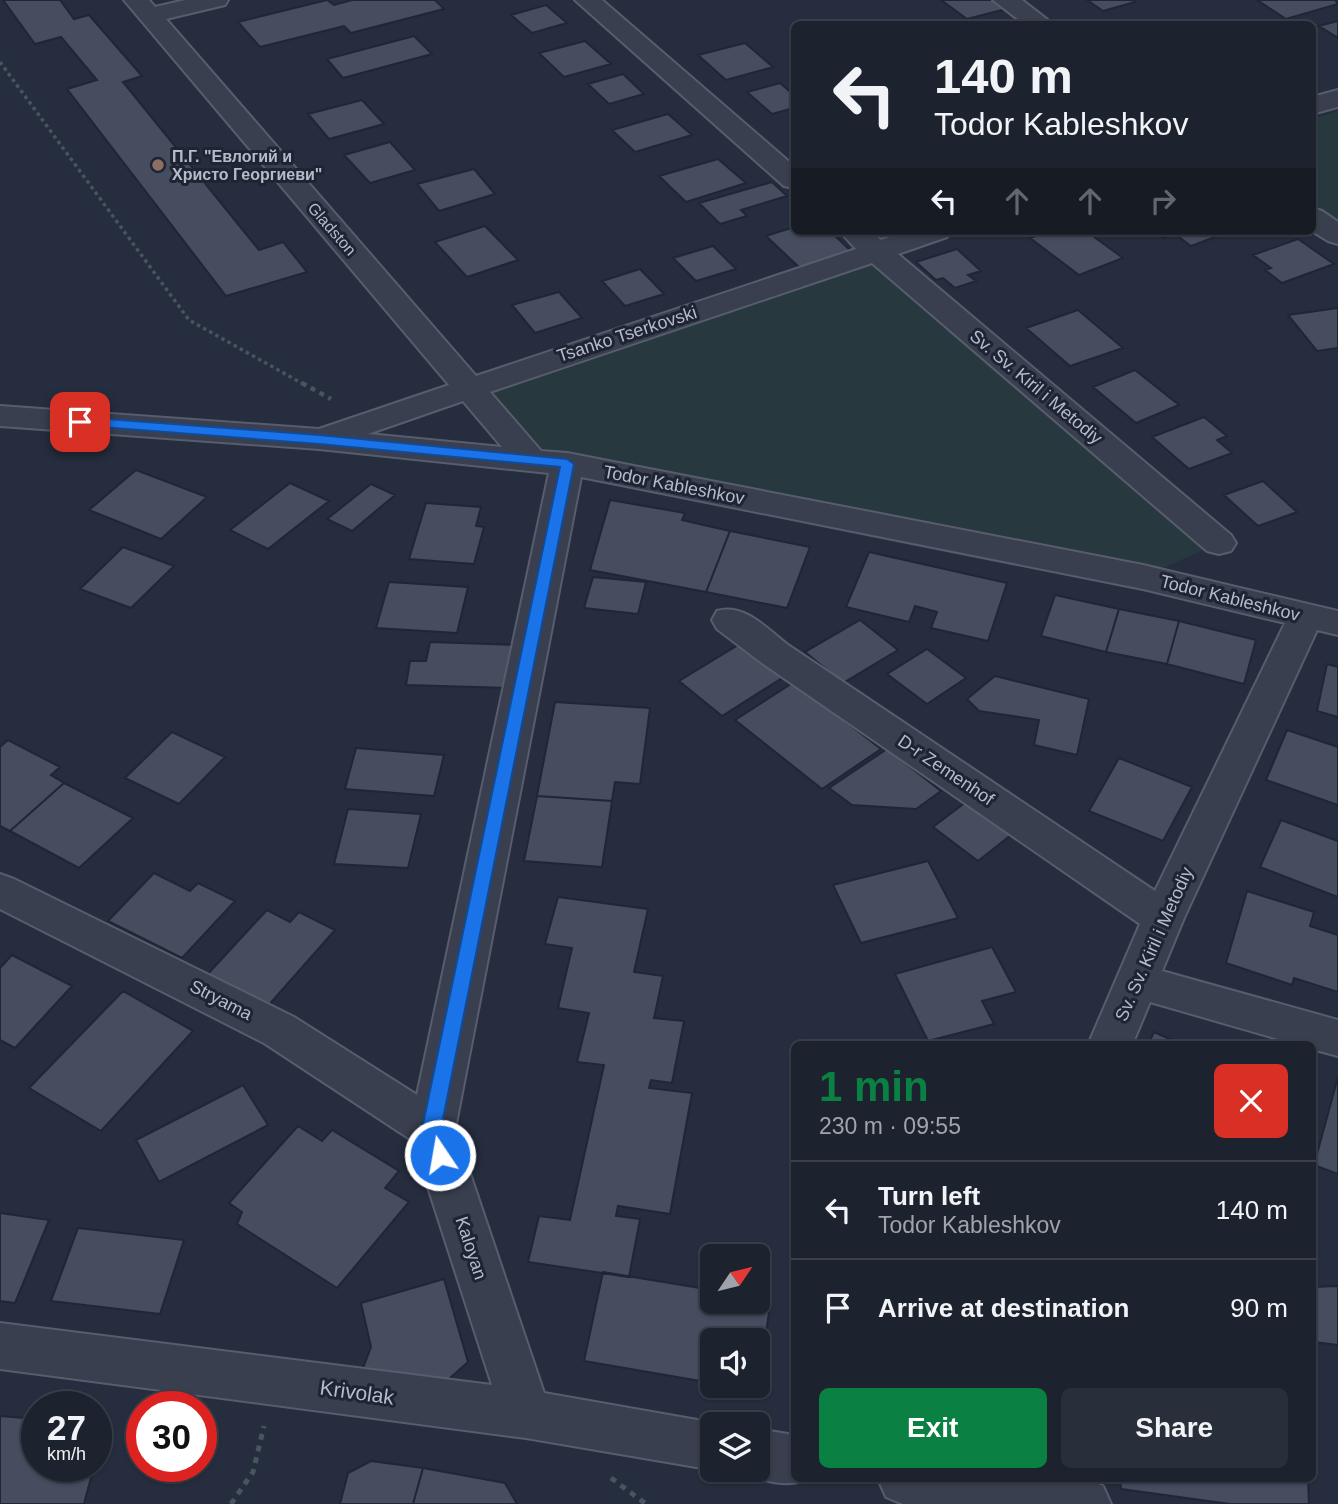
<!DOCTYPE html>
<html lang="en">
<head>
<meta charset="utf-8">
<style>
  body { margin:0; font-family:Arial,sans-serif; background:#292f3a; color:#f1f3f6; height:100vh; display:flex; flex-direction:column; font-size:26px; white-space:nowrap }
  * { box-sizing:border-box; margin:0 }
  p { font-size:23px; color:#a0a4aa }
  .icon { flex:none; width:38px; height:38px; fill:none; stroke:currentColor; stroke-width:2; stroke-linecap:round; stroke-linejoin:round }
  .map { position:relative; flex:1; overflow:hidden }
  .sheet { position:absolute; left:791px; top:1041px; width:525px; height:441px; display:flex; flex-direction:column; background:#1c222e; border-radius:10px; box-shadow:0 2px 5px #0004,0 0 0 2px #3a3f4a }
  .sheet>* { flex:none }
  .top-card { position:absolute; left:791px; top:21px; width:525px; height:214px; border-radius:10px; box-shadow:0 2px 5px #0004,0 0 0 2px #3a3f4a; background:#1c222e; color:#f1f3f6; overflow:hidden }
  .needle { width:46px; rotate:55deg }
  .buttons { position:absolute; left:700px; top:1244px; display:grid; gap:14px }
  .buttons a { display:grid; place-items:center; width:70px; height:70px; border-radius:10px; background:#1c222e; box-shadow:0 2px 5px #0004,0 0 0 2px #3a3f4a; font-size:35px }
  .speed { position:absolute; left:21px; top:1391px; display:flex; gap:14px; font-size:35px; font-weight:700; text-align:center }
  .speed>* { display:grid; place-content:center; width:91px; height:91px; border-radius:50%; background:#1c222e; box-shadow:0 2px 5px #0004,0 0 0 2px #3a3f4a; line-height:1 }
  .speed small { font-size:18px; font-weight:400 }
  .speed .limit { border:10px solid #d22; background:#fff; color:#111 }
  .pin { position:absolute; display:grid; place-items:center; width:60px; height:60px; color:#fff; margin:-30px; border-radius:14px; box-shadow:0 4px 10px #0006 }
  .me { position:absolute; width:77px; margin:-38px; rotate:348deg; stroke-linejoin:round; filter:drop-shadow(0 0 5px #0008) }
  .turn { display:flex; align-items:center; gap:24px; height:147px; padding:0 28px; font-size:32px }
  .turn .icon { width:91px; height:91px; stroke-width:2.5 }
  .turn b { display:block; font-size:49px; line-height:60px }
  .lanes { display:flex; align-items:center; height:66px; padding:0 28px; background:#0003; justify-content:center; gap:35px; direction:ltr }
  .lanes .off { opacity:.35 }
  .round { display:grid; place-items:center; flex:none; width:74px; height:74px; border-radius:10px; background:#292f3a }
  .overview { display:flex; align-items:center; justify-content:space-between; height:119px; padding:0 28px }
  h1 { font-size:42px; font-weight:800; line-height:52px; color:#0b8043 }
  .cta { display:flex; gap:14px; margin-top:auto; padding:14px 28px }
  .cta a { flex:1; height:80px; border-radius:10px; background:#0b8043; color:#fff; font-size:28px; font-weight:800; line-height:80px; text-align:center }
  .cta a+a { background:#292f3a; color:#f1f3f6 }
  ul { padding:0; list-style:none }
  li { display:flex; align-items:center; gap:21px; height:98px; padding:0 28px; border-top:2px solid #3a3f4a }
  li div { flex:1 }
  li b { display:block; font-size:26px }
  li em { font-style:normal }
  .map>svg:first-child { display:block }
  .green { fill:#27393f }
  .building { fill:#454d5f; stroke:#202635; stroke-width:2 }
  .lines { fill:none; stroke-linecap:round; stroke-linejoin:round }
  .minor-casing { stroke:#575d6c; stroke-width:4 }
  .path-far2 { stroke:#45565c; stroke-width:3.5; stroke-dasharray:3.5 3.5; stroke-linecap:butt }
  .path-far1 { stroke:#45565c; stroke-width:4.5; stroke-dasharray:5 5; stroke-linecap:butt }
  .path { stroke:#45565c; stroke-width:5; stroke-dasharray:6 6; stroke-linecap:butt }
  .minor { fill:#393f4e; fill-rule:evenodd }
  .route { fill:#1a73e8; stroke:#114b97; stroke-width:2 }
  .education-dot { fill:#8d6e63; stroke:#1e2433; stroke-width:2.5 }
  .labels { text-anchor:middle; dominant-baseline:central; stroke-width:6; stroke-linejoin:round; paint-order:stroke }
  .far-poi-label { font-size:16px; font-weight:bold; fill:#b6bbc9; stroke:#1e2433; text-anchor:start }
  .far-street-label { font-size:16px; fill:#b6bbc9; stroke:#1e2433 }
  .street-label { font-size:18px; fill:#b6bbc9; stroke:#1e2433 }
  .near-street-label { font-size:21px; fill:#b6bbc9; stroke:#1e2433 }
</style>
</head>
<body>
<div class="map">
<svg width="1338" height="1504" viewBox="0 0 1338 1504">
  <rect width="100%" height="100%" fill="#262d3e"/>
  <path class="green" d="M1338 111V222L1313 204V119Z
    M876 251 1219 543 1143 577 529 458 468 387Z"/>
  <path class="building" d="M3 0H60L74 19 89 15 142 76 123 82 259 250 283 242 307 272 226 296 67 89 97 80 61 37 35 44Z
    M327 0 334 5 352 0H435L444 9 351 33 344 26 260 47 238 22Z
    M941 0H994L1006 9 967 19Z
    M1087 0H1133L1135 2 1103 11Z
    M1257 0H1335L1338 4 1286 19Z
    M546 5 567 23 532 33 511 15Z
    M1338 21V38L1319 26Z
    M414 36 432 54 343 78 327 59Z
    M585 41 611 64 564 77 539 53Z
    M745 43 773 67 726 80 698 55Z
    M623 74 644 94 609 104 588 84Z
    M780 83 794 95V108L772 114 747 92Z
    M362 100 384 124 329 139 308 114Z
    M668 114 692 135 635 152 612 130Z
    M390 142 415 170 370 183 344 155Z
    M718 159 746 183 686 202 659 176Z
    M474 169 495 194 439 211 417 184Z
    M772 182 787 196 741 210 747 216 720 224 699 203Z
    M485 226 518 260 467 277 435 242Z
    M794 227V231H830L852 252 800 268 766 236Z
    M1050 231H1086L1123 258 1079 275 1030 238Z
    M1154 231H1207L1215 237 1191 246 1175 234 1164 238Z
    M1298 239 1334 264 1282 283 1265 270 1271 268 1253 255Z
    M713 246 736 269 696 281 673 258Z
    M957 249 981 271 968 275 976 281 955 288 943 278 936 280 916 262Z
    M640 269 664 294 625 306 602 281Z
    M559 292 582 318 535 333 512 305Z
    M1338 308V348L1317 351 1288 315Z
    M1078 310 1123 348 1070 366 1026 328Z
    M1135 370 1179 405 1136 423 1093 387Z
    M1204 417 1227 436 1217 440 1232 453 1189 469 1152 437Z
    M136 470 207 497 161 539 89 510Z
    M1263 481 1297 512 1258 526 1224 495Z
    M290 483 329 501 268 549 230 530Z
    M371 484 395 495 352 531 327 519Z
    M610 500 685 513 682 520 730 531 706 592 590 570Z
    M426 503 481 507 476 526 484 527 474 564 409 559Z
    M730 531 810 547 787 608 706 592Z
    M123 547 174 566 131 608 80 589Z
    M869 552 1007 583 988 641 931 628 937 612 915 606 909 622 846 607Z
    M593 577 646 582 638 614 584 608Z
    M389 582 468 587 457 633 376 628Z
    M1055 595 1119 609 1106 652 1041 636Z
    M1119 609 1179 621 1167 664 1106 652Z
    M860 620 898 650 843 683 805 652Z
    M1179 621 1256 640 1244 684 1167 664Z
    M430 642 516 645 509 688 406 685 410 661H426Z
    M743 642 787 675 722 716 679 681Z
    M927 649 966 678 927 704 887 674Z
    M1327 664 1338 667V717L1317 711Z
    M995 676 1089 699 1077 755 1034 745 1039 720 979 711 967 699Z
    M794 682 881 749 822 789 735 720Z
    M555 702 650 708 640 784 615 782 612 801 537 796Z
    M1287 730 1338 747V805L1266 780Z
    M172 732 225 757 179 804 125 778Z
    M8 740 60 767 51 775 64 783 10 831 0 826V747Z
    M356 748 444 755 434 796 345 789Z
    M887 749 941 791 916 809 852 805 829 788Z
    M1119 758 1192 787 1163 841 1089 811Z
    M64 783 133 818 79 868 10 831Z
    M537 796 612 801 602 867 524 861Z
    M966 802 1011 835 978 861 933 827Z
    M348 809 421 814 408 868 334 864Z
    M1281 820 1338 841V897L1260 867Z
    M928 861 958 918 861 943 833 885Z
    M154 873 190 891 198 883 235 901 182 958 108 921Z
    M1247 891 1314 912 1310 926 1338 935V992L1294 978 1292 985 1226 963Z
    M558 897 648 909 634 972 663 976 654 1018 684 1021 672 1083 651 1080 649 1088 692 1093 670 1214 618 1206 616 1216 640 1219 629 1277 528 1262 539 1216 570 1220 604 1065 577 1062 589 1013 558 1008 572 948 545 944Z
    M267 910 290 922 299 912 335 930 267 1007 206 976Z
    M992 947 1016 992 982 1001 994 1024 928 1041 895 974Z
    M12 955 72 986 15 1048 0 1040V968Z
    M123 991 193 1031 101 1131 29 1088Z
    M1154 1032 1183 1045H1148Z
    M1338 1077V1174L1314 1165Z
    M243 1085 268 1125 159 1182 136 1140Z
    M298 1126 322 1141 332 1130 399 1171 385 1188 409 1202 337 1288 237 1224 242 1212 229 1203Z
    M0 1213 49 1220 15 1303 0 1301Z
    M78 1228 184 1240 160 1314 51 1301Z
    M603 1272 712 1290V1302H758V1298L771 1300 758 1384V1340H712V1383L584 1361Z
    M444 1279 468 1362 432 1394 357 1384 371 1347 361 1303Z
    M1338 1286V1345L1314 1342 1312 1287Z
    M0 1416 37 1419V1466H94L84 1504H0Z
    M96 1422 106 1423 96 1460Z
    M371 1461 423 1468 413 1504H340L348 1473Z
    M423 1468 505 1483 517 1504H413Z
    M1120 1479H1308L1309 1504H1230L1121 1489Z"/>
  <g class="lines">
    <defs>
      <path id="minor" d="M124 0H149L155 7 185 0H228L225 5 166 19 476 376 856 249 845 237 850 231H871L881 240 908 231H952L947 237 898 254 1231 535 1236 543 1231 551 1219 554 1207 551 872 263 490 392 541 451 567 453 1143 565 1338 611V635L1317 630 1184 918 1162 971 1338 1020V1056L1312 1049V1045H1299L1150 1002 1132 1045H1088L1140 924 762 663 717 629 712 620 717 611C745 603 767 629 788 645L1155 891 1285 623 1143 589 581 477 455 1129 544 1393 720 1424H712L714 1470 526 1438 0 1369V1323L492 1385 413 1141 264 1043 0 909V874L14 879 294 1017 417 1095 549 473 319 449 0 426V406L319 429 449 385ZM463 401 502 447 368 434Z
        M575 0H602L794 166V188L784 186Z
        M993 0H1022L1053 24H1024Z
        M1338 90V107L1312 114V97Z
        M1312 208 1322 211 1338 222V244L1328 241 1312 231Z
        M758 1429 794 1435V1479H810C786 1488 763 1481 740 1472L758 1470Z
        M878 1479H1086L1103 1486 1111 1504H903L886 1497Z"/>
    </defs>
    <use href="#minor" class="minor-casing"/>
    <path class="path-far2" d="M0 62 189 320 305 385"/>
    <path class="path-far1" d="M302 383 331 399"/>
    <path class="path" d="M611 1478 646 1504
      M231 1504 253 1472 264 1426"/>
    <use href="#minor" class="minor"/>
  </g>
  <path class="route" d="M80 417 319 435 567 459 574 464 441 1129 450 1155 447 1161 440 1163 433 1161 422 1129 560 467 319 444 75 425 73 422Z"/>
  <circle class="education-dot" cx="158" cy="165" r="7"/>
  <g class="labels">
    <g class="far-poi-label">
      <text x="172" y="156">П.Г. "Евлогий и<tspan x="172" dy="18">Христо Георгиеви"</tspan></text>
    </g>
    <g class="far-street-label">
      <text transform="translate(332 229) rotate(49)">Gladston</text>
    </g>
    <g class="street-label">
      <text transform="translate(627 334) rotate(-18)">Tsanko Tserkovski</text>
      <text transform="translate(1036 387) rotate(40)">Sv. Sv. Kiril i Metodiy</text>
      <text transform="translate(674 485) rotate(11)">Todor Kableshkov</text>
      <text transform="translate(1230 598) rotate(14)">Todor Kableshkov</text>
      <text transform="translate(946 770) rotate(34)">D-r Zemenhof</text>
      <text transform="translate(1154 944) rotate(-66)">Sv. Sv. Kiril i Metodiy</text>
      <text transform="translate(221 1000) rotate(27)">Stryama</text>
      <text transform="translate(471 1248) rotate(72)">Kaloyan</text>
    </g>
    <g class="near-street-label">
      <text transform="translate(357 1392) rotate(8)">Krivolak</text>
    </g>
  </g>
</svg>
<div class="buttons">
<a><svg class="needle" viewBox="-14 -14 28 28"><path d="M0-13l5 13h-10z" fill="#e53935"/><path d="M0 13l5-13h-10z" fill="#a0a4aa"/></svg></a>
<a><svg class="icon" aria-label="sound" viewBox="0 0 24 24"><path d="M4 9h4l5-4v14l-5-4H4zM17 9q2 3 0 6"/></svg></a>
<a><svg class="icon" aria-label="layers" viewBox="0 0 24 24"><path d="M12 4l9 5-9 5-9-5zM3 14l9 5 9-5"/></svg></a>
</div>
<div class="speed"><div>27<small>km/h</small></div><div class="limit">30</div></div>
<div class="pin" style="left:80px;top:422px;background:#d93025"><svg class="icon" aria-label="arrive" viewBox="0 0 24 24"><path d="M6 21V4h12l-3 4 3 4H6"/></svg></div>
<svg class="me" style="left:440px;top:1155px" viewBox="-20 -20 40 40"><circle r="17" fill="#1a73e8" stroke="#fff" stroke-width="3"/><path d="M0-11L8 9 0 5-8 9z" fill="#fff"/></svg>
<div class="top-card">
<div class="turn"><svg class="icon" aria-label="left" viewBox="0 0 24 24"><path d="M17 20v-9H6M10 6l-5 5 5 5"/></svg><div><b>140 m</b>Todor Kableshkov</div></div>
<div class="lanes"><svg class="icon" aria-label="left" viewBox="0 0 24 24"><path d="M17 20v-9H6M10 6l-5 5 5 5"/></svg><svg class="icon off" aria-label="ahead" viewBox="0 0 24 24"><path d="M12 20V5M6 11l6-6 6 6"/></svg><svg class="icon off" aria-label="ahead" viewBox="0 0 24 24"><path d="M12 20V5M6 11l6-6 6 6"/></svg><svg class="icon off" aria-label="right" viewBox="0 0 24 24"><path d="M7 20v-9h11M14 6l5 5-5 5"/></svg></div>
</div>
<section class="sheet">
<div class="overview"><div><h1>1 min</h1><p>230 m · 09:55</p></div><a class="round" style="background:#d93025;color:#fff"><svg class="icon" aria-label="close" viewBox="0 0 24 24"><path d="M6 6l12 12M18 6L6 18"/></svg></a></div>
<ul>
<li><svg class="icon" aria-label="left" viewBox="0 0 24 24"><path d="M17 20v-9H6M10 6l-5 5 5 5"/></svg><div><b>Turn left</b><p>Todor Kableshkov</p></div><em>140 m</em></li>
<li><svg class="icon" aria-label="arrive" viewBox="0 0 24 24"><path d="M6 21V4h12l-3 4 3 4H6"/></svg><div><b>Arrive at destination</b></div><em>90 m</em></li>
</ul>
<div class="cta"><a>Exit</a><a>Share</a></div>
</section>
</div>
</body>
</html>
